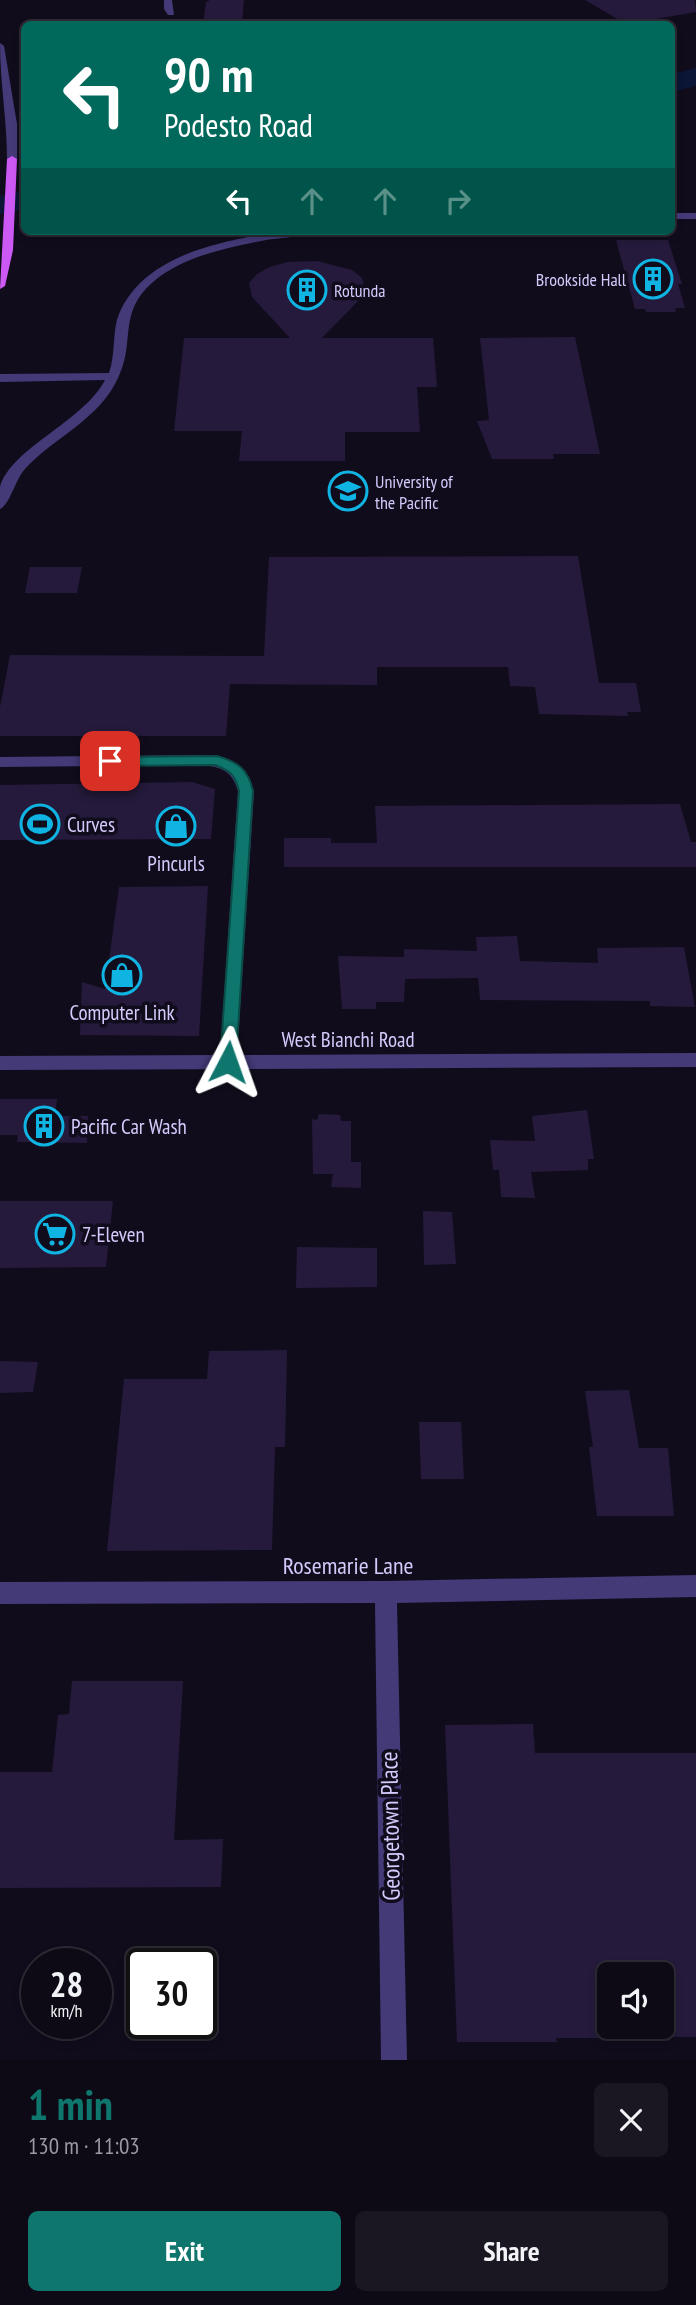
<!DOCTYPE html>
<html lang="en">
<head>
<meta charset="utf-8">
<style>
  body { margin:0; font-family:"PT Sans Narrow",sans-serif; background:#1b1722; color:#f1f3f6; height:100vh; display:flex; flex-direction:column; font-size:26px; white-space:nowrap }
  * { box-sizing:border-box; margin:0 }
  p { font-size:23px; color:#9a9aa0 }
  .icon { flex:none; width:38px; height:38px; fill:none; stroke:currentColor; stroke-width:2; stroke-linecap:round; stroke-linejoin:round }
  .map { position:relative; height:2060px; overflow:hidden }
  .drawer { display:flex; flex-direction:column; background:#0d0915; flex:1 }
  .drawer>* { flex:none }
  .hud { position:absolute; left:21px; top:21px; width:654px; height:214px; border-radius:10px; box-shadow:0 4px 10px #0003,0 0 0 2px #2d2a34; background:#00695c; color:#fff; overflow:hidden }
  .buttons { position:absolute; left:597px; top:1962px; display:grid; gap:14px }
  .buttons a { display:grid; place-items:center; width:77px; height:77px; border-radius:10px; background:#0d0915; box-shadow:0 4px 10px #0003,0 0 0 2px #2d2a34; font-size:35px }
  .speed { position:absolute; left:21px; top:1948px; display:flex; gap:14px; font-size:35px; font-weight:700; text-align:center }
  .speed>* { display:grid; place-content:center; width:91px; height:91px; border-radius:50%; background:#0d0915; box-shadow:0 4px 10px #0003,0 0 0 2px #2d2a34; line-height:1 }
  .speed small { font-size:18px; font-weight:400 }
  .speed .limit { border:4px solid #111; border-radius:10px; background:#fff; color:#111 }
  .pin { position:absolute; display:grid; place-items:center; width:60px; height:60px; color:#fff; margin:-30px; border-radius:14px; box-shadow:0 4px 10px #0006 }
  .me { position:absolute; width:77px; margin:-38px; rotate:4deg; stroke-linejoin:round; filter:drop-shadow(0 0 5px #0008) }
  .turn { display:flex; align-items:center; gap:24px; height:147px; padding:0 28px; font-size:32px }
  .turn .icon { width:91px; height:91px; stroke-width:2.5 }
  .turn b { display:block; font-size:49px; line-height:60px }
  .lanes { display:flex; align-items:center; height:66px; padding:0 28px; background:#0003; justify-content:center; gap:35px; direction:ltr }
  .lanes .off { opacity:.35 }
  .round { display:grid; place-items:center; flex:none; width:74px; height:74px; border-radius:10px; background:#1b1722 }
  .overview { display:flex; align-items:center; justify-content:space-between; height:119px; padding:0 28px }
  h1 { font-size:42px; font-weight:700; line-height:52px; color:#0f766e }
  .primary-button { display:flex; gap:14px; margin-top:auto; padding:14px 28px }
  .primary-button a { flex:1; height:80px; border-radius:10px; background:#0f766e; color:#fff; font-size:28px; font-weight:700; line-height:80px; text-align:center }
  .primary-button a+a { background:#1b1722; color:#f1f3f6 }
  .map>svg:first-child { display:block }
  .water { fill:#0b1636 }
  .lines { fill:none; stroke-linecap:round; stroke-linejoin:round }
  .river { fill:#0b1636; fill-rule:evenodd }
  .building { fill:#251a3b }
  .minor { fill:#443a78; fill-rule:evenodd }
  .major { fill:#cd59f4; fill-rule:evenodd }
  .route { fill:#0f766e; stroke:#0a4d48; stroke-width:2 }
  .labels { text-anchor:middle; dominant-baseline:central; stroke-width:7; stroke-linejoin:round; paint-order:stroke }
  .far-poi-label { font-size:18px; fill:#d6cafc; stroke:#110c1c; text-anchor:start }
  .poi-label { font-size:21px; fill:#d6cafc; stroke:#110c1c; text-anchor:start }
  .street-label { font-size:21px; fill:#d6cafc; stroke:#110c1c }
  .near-street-label { font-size:24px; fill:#d6cafc; stroke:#110c1c }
</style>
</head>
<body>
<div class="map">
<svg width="696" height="2060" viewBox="0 0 696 2060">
  <rect width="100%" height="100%" fill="#110c1c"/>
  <path class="water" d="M696 68V86L672 92V74Z"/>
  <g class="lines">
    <path class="river" d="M24 191V209L0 214V196Z"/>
  </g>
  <path class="building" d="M210 0H244L242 24H203L206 2Z
    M585 0H695L696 12 626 24Z
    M616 240H668L682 284H678L685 308H675L676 312H646L645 309H635Z
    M317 261 352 270 362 278 365 288 362 297 322 338H433L437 387H417L420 432H345V461H239L242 431H174L184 338H290L252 297 249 283 257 274 270 267 287 262Z
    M575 337 600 454H553L554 459H492L477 421 489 420 480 338Z
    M578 556 599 683H636L641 712H627L628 716 539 714 535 687 510 686 508 667H377V685L230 684 226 736H0V707L10 655 264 656 269 557Z
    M30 567H82L77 593H25Z
    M192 782 215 789 211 839 0 840V785Z
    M680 804 691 842H696V867H284V838H331V843H377L375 806Z
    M208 886 199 1036 80 1035 82 982 105 989 119 887Z
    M517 936 520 961 598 963 597 948 684 947 695 1007 650 1006V1001L480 1000 478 978 405 979 404 1002H376V1009H342L338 956 404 957V949L477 951 476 937Z
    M0 1099H57L55 1116H88L87 1143 17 1142 18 1135H0Z
    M587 1110 594 1159H588V1170L531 1172 535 1198 501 1197 499 1170H493L490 1140 535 1141 532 1116Z
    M319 1114 340 1115 341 1121H351V1162H361V1188L331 1187 333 1174H313L312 1119 317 1120Z
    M0 1201H113L106 1267 0 1268Z
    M423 1211 452 1212 456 1264 424 1265Z
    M297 1247 377 1248V1287L296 1288Z
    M287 1350 285 1447H275L272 1550 107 1551 124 1379H207L209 1351Z
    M0 1361 38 1362 33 1392 0 1393Z
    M629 1390 639 1448H668L674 1516H597L589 1447H593L585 1391Z
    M419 1422H461L464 1479H421Z
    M72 1681H183L174 1840 223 1839 221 1887 0 1888V1772H52L58 1715 69 1714Z
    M533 1724 535 1753H696V2037H662V1974H609V2038H556L557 2042H457L445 1725Z"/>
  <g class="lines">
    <path class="minor" d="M164 0H172L174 15H168L164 9Z
      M0 43 4 46 17 124V159L12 162 7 159C7 120 0 82 0 43Z
      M672 213H696V219H672Z
      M282 231H307C297 238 279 238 266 240 229 247 183 256 153 282 117 313 136 342 118 378 99 420 54 437 24 470 16 479 9 506 0 509 0 503 0 493 0 487 11 448 83 422 105 380L0 382V374L109 373C116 353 112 330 119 314 145 253 224 241 282 231Z
      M202 755C229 757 245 764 254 791L237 1055 696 1053V1067L0 1070V1056L220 1055 238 791C232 771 222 767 202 765L0 767V757Z
      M696 1575V1597L397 1603 407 2060H381L375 1603 0 1604V1582L386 1581Z"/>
    <path class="major" d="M12 156 17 159 13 250 5 286 0 289 7 159Z"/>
  </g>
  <path class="route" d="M217 756C238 762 248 769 253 791L236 1062 228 1069 220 1062 239 791C235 775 231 771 215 765L110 766 103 761 110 757Z"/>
  <defs>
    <symbol id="building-ring" viewBox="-11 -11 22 22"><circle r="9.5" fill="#110c1c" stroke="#0fb4e3" stroke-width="1.5"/><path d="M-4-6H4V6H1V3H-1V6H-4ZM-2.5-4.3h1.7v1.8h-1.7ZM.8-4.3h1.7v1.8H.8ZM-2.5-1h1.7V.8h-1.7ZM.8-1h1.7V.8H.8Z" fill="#0fb4e3"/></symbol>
    <symbol id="university-ring" viewBox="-11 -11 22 22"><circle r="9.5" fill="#110c1c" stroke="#0fb4e3" stroke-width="1.5"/><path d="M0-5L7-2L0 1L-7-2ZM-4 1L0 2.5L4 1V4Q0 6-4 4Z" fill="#0fb4e3"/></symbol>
    <symbol id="stadium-ring" viewBox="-11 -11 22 22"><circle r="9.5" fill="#110c1c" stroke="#0fb4e3" stroke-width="1.5"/><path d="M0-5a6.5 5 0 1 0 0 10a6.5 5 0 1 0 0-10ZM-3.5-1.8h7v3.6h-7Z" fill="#0fb4e3"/></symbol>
    <symbol id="shop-ring" viewBox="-11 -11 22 22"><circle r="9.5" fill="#110c1c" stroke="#0fb4e3" stroke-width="1.5"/><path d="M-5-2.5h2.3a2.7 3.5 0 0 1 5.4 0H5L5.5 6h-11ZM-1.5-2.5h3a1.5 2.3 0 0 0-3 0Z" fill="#0fb4e3"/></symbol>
    <symbol id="supermarket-ring" viewBox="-11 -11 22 22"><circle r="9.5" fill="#110c1c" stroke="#0fb4e3" stroke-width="1.5"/><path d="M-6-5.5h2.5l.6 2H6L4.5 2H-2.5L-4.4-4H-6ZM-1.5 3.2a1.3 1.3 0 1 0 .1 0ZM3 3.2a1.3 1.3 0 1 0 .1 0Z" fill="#0fb4e3"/></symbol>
  </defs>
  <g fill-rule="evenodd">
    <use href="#building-ring" x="631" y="257" width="44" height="44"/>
    <use href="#building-ring" x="285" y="268" width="44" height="44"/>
    <use href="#university-ring" x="326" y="469" width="44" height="44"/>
    <use href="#stadium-ring" x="18" y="802" width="44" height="44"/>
    <use href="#shop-ring" x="154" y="804" width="44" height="44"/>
    <use href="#shop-ring" x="100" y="953" width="44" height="44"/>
    <use href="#building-ring" x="22" y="1104" width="44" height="44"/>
    <use href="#supermarket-ring" x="33" y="1212" width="44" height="44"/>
  </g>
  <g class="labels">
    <g class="far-poi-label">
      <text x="626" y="279" text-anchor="end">Brookside Hall</text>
      <text x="334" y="290">Rotunda</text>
      <text x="375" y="481">University of<tspan x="375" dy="21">the Pacific</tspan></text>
    </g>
    <g class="poi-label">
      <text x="67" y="824">Curves</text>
      <text x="176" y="863" text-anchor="middle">Pincurls</text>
      <text x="122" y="1012" text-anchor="middle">Computer Link</text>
      <text x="71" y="1126">Pacific Car Wash</text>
      <text x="82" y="1234">7-Eleven</text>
    </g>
    <g class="street-label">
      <text x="348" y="1039">West Bianchi Road</text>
    </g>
    <g class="near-street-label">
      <text x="348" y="1565">Rosemarie Lane</text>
      <text transform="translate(390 1826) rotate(-91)">Georgetown Place</text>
    </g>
  </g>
</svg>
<div class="buttons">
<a><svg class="icon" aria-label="sound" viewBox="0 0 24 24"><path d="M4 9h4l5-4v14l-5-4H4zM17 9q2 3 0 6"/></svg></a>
</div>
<div class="speed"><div>28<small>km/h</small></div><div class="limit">30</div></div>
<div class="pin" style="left:110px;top:761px;background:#d93025"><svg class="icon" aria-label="arrive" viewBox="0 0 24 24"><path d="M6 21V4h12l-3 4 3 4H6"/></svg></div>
<svg class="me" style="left:228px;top:1062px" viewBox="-20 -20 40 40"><path d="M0-17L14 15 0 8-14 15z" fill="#0f766e" stroke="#fff" stroke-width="4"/></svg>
<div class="hud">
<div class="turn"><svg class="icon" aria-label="left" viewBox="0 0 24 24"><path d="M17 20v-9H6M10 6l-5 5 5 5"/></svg><div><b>90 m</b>Podesto Road</div></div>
<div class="lanes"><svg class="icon" aria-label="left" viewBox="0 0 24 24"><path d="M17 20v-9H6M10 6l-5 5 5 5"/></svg><svg class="icon off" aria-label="ahead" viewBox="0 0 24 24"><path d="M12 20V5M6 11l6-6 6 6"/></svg><svg class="icon off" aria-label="ahead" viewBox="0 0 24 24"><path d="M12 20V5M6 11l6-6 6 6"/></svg><svg class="icon off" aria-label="right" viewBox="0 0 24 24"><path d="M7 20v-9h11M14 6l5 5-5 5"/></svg></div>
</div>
</div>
<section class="drawer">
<div class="overview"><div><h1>1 min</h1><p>130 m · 11:03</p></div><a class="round"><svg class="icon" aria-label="close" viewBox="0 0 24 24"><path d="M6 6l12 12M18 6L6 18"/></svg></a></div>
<div class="primary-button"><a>Exit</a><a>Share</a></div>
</section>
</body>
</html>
